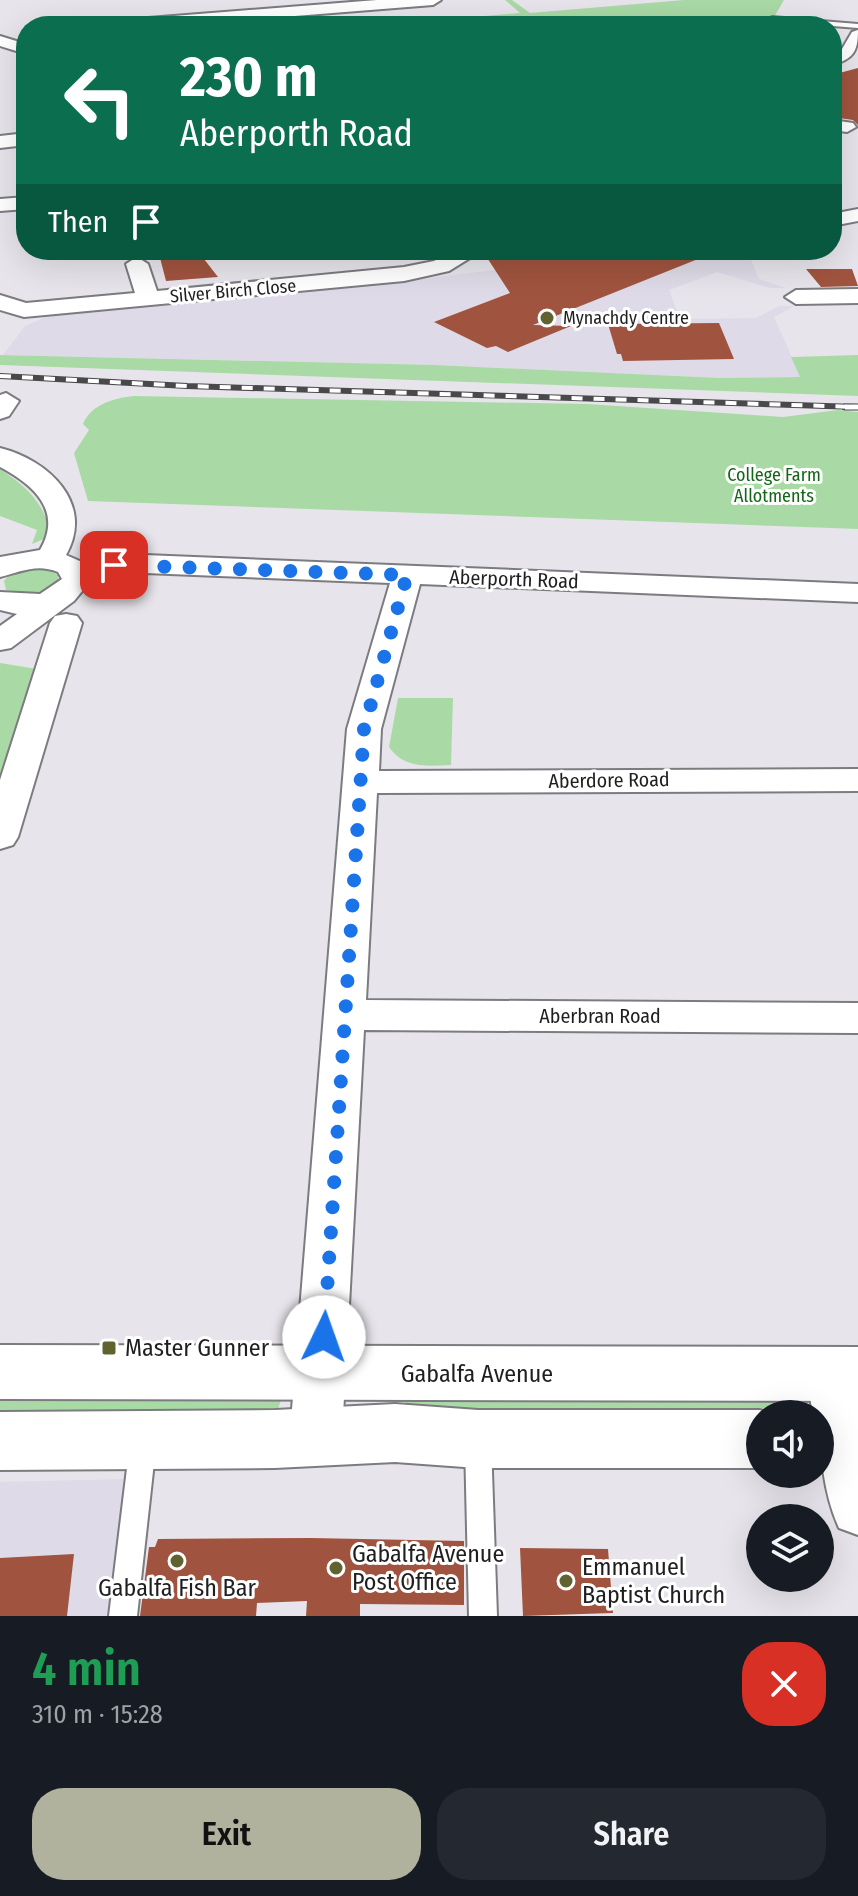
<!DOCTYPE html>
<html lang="en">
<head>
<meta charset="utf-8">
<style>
  body { margin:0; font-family:"Fira Sans Condensed",sans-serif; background:#242831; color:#f1f3f6; height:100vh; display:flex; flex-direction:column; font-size:30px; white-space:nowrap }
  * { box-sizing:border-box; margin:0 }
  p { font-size:26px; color:#9ea1a6 }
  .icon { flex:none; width:44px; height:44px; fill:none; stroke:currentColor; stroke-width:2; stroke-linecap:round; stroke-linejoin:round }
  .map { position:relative; height:1616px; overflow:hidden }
  .details { display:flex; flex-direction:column; background:#171b24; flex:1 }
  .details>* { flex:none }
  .hud { position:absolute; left:16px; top:16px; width:826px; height:244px; border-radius:32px; box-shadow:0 8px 32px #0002; background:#0b6e4f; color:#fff; overflow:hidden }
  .fabs { position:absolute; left:746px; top:1400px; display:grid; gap:16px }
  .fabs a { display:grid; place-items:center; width:88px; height:88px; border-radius:50%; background:#171b24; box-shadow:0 8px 32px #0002; font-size:40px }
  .pin { position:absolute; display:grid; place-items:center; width:68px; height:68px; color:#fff; margin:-34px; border-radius:16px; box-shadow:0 4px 12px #0006 }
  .me { position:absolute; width:88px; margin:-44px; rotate:3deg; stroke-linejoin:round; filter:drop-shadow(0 0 6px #0008) }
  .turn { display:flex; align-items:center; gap:28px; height:168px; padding:0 32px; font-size:36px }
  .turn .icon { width:104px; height:104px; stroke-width:2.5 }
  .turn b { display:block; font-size:56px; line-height:68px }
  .then { display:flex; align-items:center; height:76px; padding:0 32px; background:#0003; gap:16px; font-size:30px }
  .round { display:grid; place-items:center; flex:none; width:84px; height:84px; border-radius:32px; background:#242831 }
  .head { display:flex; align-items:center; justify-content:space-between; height:136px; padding:0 32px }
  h1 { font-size:48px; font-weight:600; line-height:60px; color:#1e9e55 }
  .cta { display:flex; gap:16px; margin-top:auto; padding:16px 32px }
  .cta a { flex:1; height:92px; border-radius:32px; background:#b0b29d; color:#111; font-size:32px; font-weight:600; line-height:92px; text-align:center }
  .cta a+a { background:#242831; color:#f1f3f6 }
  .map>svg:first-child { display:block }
  .built { fill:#dedae7 }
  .green { fill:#a9daa6 }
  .building { fill:#a0543f }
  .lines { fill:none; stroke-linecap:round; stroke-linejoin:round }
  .lane-casing { stroke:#7c7b80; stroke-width:4 }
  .street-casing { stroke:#7c7b80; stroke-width:4 }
  .secondary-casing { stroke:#7c7b80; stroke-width:4 }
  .lane { fill:#fff; fill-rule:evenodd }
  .street { fill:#fff; fill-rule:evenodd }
  .secondary { fill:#fff; fill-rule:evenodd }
  .rail-far1-casing { stroke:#49484b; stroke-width:6 }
  .rail-casing { stroke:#49484b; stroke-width:7 }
  .rail-far1 { stroke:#fff; stroke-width:4; stroke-dasharray:11; stroke-linecap:butt }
  .rail { stroke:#fff; stroke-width:5; stroke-dasharray:15; stroke-linecap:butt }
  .route { stroke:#1a73e8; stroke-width:14; stroke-dasharray:0 25.2 }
  .poi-dot { fill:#606230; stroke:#fff; stroke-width:3 }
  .labels { text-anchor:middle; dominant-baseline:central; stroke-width:6; stroke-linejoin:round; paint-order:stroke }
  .far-street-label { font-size:18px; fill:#1f1f21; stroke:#fff }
  .far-poi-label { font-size:18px; fill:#1f1f21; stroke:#fff; text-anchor:start }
  .far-park-label { font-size:18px; fill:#146617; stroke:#fff }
  .street-label { font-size:20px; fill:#1f1f21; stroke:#fff }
  .near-poi-label { font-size:24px; fill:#1f1f21; stroke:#fff; text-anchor:start }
  .near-street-label { font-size:24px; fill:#1f1f21; stroke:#fff }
</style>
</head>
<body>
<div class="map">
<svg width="858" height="1616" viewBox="0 0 858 1616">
  <rect width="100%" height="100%" fill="#e7e5eb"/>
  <path class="built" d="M661 250H747L759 279 786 288H770L717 272 669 290 680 319 756 318 779 306H794L774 317 801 377 720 378 435 365 3 355 25 326 50 315 345 288Z
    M126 1479 108 1616H0V1482Z"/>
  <path class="green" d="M505 0H512L530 13 684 0H784L769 26H370L520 13Z
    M0 355 435 365 720 378 800 377 791 357 858 355V396L0 365Z
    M134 396 587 404 783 417 838 410 858 412V529L88 501 74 453 89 430 83 424C91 404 115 398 134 396Z
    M0 469C27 487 45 503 51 536L32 544 37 530 0 516Z
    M29 567 47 568 58 575V584L36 595 6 590 4 581 12 572Z
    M0 663 37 669 0 795Z
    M398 698H453L451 765C428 766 404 769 389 747Z
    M0 1387 279 1393 281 1400 277 1412 0 1422Z
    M406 1387 777 1389 781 1414 405 1421Z"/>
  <path class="building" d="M858 68V125L853 120 832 117V75Z
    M158 250H197L218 277 166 281Z
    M486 250H718V251L533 325 571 326 508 352 496 346 487 348 434 322 510 293 484 253Z
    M806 269H852L858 286 821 287Z
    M719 323 734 359 623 361 621 354H617L608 324Z
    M311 1538 464 1541V1605L360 1604V1616H306L307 1601 257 1603 256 1616H140L149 1547H155L158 1539Z
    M520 1548 608 1549 613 1613 523 1616Z
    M74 1554 67 1616H0V1558Z"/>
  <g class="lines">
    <defs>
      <path id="lane" d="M772 17 858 24V28L769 21Z
        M478 1431 487 1435 491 1443 497 1616H469L465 1443 469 1435Z
        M143 1432 152 1436 156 1444 137 1616H109L130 1444 134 1436Z"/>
      <path id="street" d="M377 0H441L433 5 168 26H102L110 21Z
        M858 30C858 52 853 59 832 65V54L842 49 852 32Z
        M0 36 26 44V54L0 46Z
        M832 120 853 123 856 127 847 132 832 130Z
        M26 133V145L0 148V136Z
        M26 197V209L0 211V199Z
        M858 209V221L832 226V214Z
        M455 250H483L449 271 404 281 24 317 0 310V295L26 303 135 293 126 264 137 257 148 264 157 291 404 267 434 261Z
        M858 289V303L796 304 785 297 796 290Z
        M6 393 19 401 9 416 0 419V395Z
        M0 448C49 460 95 504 66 555L82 562 145 555 858 584V602L420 584 381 729 379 771 858 769V791L377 793 366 1000 858 1003V1033L364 1030 342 1434 334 1451 316 1457 298 1451 290 1434 347 729 390 583 145 573 92 579 74 601 11 648 0 650V626L17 614 0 610V592L40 594 62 579 58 572C37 563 20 572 0 577V557L40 550C63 511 34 485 0 467Z
        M66 614 77 616 82 623 18 837 13 845 0 849V780L50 623 55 616Z
        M831 1352 849 1358 858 1382V1535L839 1528C823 1492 820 1453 820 1414H813L806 1374 813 1358Z"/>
      <path id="secondary" d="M0 1345 858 1347V1401L0 1399Z
        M395 1404 478 1410H760L770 1414H760V1468H478L395 1462 275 1468 0 1470V1412L275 1410Z
        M820 1409H858V1467H820V1414H807Z"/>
    </defs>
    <use href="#lane" class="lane-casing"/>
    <use href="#street" class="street-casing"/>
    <use href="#secondary" class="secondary-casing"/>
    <use href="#lane" class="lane"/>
    <use href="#street" class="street"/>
    <use href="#secondary" class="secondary"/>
    <defs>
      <path id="rail-far1" d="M0 376 187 386 858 407"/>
      <path id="rail" d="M845 407H858"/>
    </defs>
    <use href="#rail-far1" class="rail-far1-casing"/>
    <use href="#rail" class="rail-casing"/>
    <use href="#rail-far1" class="rail-far1"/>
    <use href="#rail" class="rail"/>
  </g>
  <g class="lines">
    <path class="route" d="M114 565 407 575 364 729 324 1337"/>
  </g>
  <g class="poi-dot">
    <circle cx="547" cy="318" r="8"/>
    <rect x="101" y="1340" width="16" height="16" rx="4"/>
    <circle cx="177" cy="1561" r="8"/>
    <circle cx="336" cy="1568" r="8"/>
    <circle cx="566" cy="1581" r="8"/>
  </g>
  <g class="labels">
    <g class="far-street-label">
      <text transform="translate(233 291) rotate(-5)">Silver Birch Close</text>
    </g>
    <g class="far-poi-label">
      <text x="563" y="318">Mynachdy Centre</text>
    </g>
    <g class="far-park-label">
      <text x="774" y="475">College Farm<tspan x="774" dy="21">Allotments</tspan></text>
    </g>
    <g class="street-label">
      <text transform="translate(514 579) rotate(2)">Aberporth Road</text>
      <text transform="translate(609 780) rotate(-1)">Aberdore Road</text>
      <text x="600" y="1016">Aberbran Road</text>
    </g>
    <g class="near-poi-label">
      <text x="125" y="1348">Master Gunner</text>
      <text x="352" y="1554">Gabalfa Avenue<tspan x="352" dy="28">Post Office</tspan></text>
      <text x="582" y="1567">Emmanuel<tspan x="582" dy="28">Baptist Church</tspan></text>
      <text x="177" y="1588" text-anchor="middle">Gabalfa Fish Bar</text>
    </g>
    <g class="near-street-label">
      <text x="477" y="1374">Gabalfa Avenue</text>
    </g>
  </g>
</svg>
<div class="fabs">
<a><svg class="icon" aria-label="sound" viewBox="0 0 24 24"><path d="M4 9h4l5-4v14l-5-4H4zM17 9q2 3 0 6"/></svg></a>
<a><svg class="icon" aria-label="layers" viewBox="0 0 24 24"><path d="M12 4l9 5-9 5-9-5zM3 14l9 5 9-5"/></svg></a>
</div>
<div class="pin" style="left:114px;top:565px;background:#d93025"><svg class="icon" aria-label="arrive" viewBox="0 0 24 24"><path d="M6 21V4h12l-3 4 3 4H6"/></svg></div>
<svg class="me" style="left:324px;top:1337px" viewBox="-20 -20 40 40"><circle r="19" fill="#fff"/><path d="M0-13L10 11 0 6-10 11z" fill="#1a73e8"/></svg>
<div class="hud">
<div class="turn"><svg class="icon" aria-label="left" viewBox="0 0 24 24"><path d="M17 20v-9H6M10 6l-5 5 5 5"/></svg><div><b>230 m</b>Aberporth Road</div></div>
<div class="then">Then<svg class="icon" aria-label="arrive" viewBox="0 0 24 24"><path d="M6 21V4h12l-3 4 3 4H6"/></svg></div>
</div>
</div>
<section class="details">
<div class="head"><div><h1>4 min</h1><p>310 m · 15:28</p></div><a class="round" style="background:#d93025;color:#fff"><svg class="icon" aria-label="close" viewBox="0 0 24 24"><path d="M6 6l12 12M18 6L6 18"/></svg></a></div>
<div class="cta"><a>Exit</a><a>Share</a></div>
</section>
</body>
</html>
